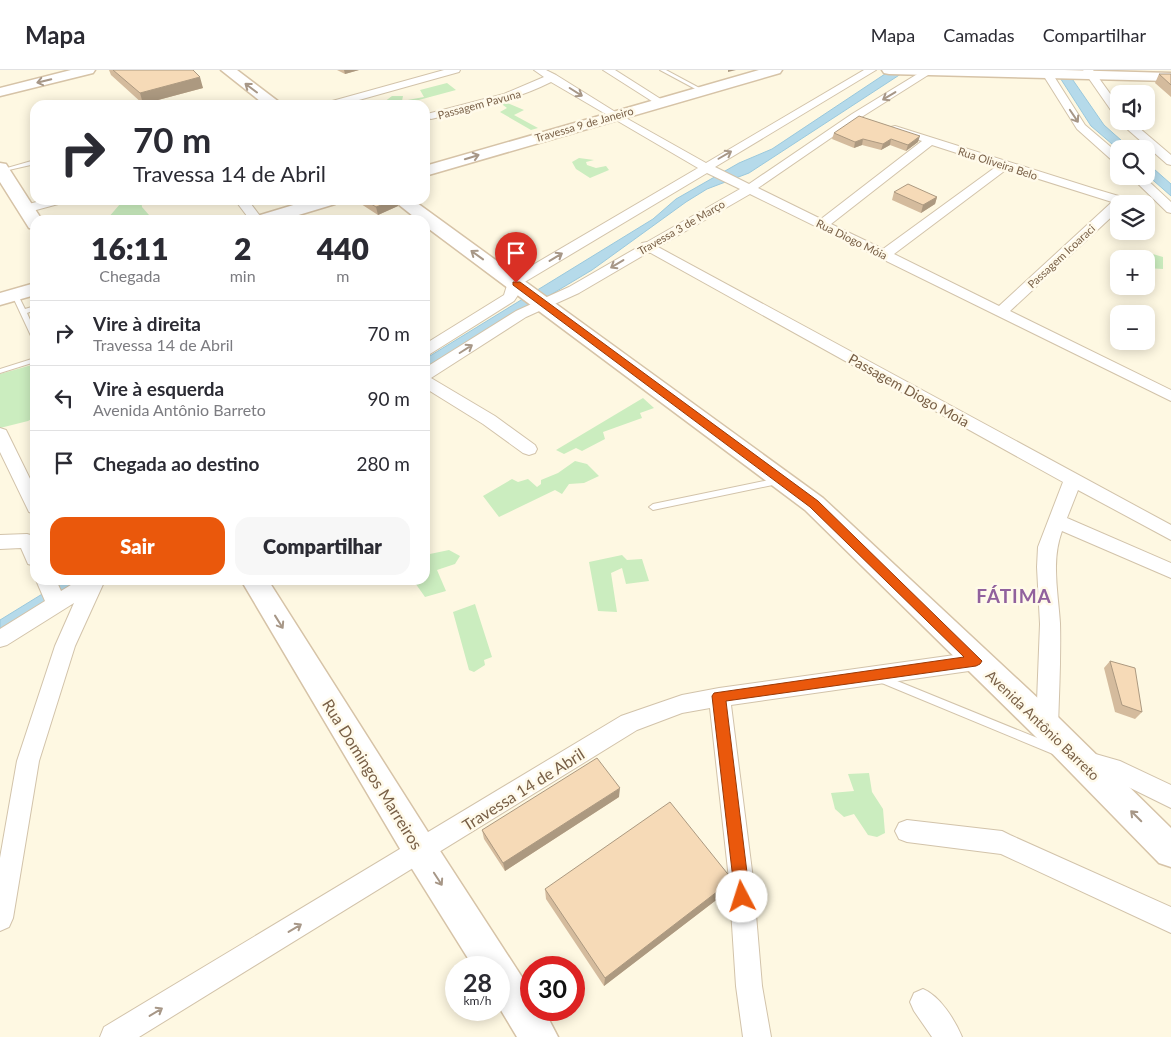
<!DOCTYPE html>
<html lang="pt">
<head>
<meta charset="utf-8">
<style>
  body { margin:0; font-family:Lato,sans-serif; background:#f7f7f7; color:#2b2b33; height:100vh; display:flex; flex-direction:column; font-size:19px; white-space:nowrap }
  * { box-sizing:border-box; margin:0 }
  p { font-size:16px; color:#7c7c81 }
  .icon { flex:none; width:28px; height:28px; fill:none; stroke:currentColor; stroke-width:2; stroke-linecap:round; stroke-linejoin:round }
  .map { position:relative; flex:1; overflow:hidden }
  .side { position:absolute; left:30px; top:145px; width:400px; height:370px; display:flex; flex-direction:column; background:#fff; border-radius:15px; box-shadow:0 2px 12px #0003 }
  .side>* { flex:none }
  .banner { position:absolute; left:30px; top:30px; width:400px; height:105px; border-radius:15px; box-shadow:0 2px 12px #0003; background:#fff; color:#2b2b33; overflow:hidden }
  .fabs { position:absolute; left:1110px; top:15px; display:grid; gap:10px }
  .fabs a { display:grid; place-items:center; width:45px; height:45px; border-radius:10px; background:#fff; box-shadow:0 2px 12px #0003; font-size:25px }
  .speed { position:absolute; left:445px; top:886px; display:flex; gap:10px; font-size:25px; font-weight:700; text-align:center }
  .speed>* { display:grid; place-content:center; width:65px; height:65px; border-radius:50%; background:#fff; box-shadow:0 2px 12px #0003; line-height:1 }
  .speed small { font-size:12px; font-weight:400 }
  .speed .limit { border:8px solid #d22; background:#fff; color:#111 }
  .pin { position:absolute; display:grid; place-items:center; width:42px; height:42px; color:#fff; margin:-51px -21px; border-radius:50% 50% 50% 0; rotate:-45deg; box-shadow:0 0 5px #0007 }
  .pin .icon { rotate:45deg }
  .me { position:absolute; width:55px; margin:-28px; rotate:355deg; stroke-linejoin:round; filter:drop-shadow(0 0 4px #0008) }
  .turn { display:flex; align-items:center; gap:18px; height:105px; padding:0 20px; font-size:22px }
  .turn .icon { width:65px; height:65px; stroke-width:2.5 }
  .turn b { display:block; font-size:35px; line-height:42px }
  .eta { display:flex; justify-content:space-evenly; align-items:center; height:85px; text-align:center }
  .eta b { font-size:30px; font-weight:800; line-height:35px }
  .action { display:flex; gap:10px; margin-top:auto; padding:10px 20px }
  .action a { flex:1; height:58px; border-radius:15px; background:#ea580c; color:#fff; font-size:20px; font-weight:800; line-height:58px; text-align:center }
  .action a+a { background:#f7f7f7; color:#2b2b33 }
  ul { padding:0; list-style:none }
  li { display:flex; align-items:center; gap:15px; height:65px; padding:0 20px; border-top:1px solid #e1e1e2 }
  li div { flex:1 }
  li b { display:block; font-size:19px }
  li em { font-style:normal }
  header { display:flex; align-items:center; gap:30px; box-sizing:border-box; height:70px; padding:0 25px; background:#fff; border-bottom:1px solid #e1e1e2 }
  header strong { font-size:24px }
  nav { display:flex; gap:28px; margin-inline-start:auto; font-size:18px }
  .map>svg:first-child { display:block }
  .green { fill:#cbedbf }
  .water { fill:#b5daea; stroke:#9ac8dc }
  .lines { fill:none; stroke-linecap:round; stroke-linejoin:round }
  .lane-casing { stroke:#d2c3aa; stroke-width:2 }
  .street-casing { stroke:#d2c3aa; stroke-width:2 }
  .secondary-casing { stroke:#d6c3a7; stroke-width:3 }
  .lane { fill:#fff; fill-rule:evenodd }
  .street { fill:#fff; fill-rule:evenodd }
  .secondary { fill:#fff; fill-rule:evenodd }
  .wall { fill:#d4bb9d }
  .shaded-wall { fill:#ac9980 }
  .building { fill:#f6dab7; stroke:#ac9980 }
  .oneway { stroke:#a79787 }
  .route { fill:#ea580c; stroke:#983908 }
  .labels { text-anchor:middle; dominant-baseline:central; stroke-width:5; stroke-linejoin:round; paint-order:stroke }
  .far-street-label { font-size:11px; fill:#785f46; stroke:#fffaea }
  .street-label { font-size:14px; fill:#785f46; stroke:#fffaea }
  .near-street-label { font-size:16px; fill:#785f46; stroke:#fffaea }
  .district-label { font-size:19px; font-weight:bold; letter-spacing:1px; fill:#91619d; stroke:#fffaea }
</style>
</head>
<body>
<header>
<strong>Mapa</strong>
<nav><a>Mapa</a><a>Camadas</a><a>Compartilhar</a></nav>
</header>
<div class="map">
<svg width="1171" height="967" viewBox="0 0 1171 967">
  <rect width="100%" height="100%" fill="#fef8e2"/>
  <path class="green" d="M447 13 456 20 400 35 397 32 380 35 392 26H403L402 31 424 27 420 20Z
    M503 31 524 40 514 45 538 58 531 60 500 42 507 38 499 32Z
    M579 88 594 90 586 92 587 95 596 98 606 96 609 100 590 108 576 99 572 92Z
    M137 130H141L142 137 149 145 131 150 108 148 120 134Z
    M1139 180 1163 187V199L1146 198V189H1119V191L1112 189 1118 185Z
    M35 294V347L28 351 0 358V304Z
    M643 328 654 338 640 343 642 348 603 362 605 369 582 381 576 378 564 384 556 380Z
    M575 391 587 394 599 406 584 413 569 414 562 424 555 420 499 447 483 426 512 409 518 412 528 409 537 417 541 414V410L558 403Z
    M449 480 460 486 455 494 437 500 446 521 425 527 413 510H425L427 492 425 485Z
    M622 485 627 490 642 489 649 511 626 514 622 498 611 503 617 542 598 541 589 492Z
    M475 534 492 587 484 590 485 595 474 602 469 600 453 542Z
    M869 703 872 722 883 739 885 763 877 767 868 765 854 744 844 747 835 739 831 723 854 721 848 704Z"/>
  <path class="water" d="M891 0H907L749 103 707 119 686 132 592 200 425 300V289L653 149 676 129 739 93 772 79Z
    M1055 0H1066L1104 55 1131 79H1119V80L1091 56Z
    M1146 92 1171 114V126L1146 104Z
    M65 510H83L0 561V550Z"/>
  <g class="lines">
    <defs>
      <path id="lane" d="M660 0H666L705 21 701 22Z
        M35 90V94L0 102V100Z
        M15 223 18 225 25 239 35 236V240L27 243 35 261V270L32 268 12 225Z
        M35 288V292L0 303V299Z
        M779 408 783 411 782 413 653 440 649 437 653 434Z
        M880 604 1057 676 1058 679 1057 682 1053 684 877 611 875 608 877 605Z"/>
      <path id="street" d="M444 0H460L459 2 341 35H324L325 33Z
        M534 0H546L556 5 617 43 706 93 864 0H876L715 97 749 114 852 44 924 0H936L860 48 758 118 821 149 922 71 891 61 889 59 891 57 895 56 1095 119 1122 127 1145 131 1147 134 1146 136V134H1119V140L1010 241 1171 320V331L750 124 658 177 1171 455V470L1078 420 1067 448 1171 493V508L1062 461C1051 491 1058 522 1060 553 1061 587 1059 622 1058 657L1055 664 1047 667 1039 664 1036 657 1040 554 1037 497 1038 477 1063 412 649 182 579 223 526 247 431 308 495 346 535 375 537 379 535 383 529 385 523 383 483 354 425 318V298L516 241 569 217 640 176 642 173 647 172 740 119 707 103 523 213 520 222 514 231 430 284 425 286V274L504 225 509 209 698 98 551 12C513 31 472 39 431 49L425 46 427 44 504 24 544 7ZM932 75 997 96 883 179 831 154ZM1007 99 1112 132 999 236 894 184Z
        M603 0H615L667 33 666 35H658Z
        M1040 0H1050L1085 55 1119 84V93H1115L1077 59Z
        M1083 0H1093L1119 36V47L1115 46Z
        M1118 51H1131L1171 85V95L1167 94Z
        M1130 106H1143L1171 132V143L1167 142Z
        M44 130H64L62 133 25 143 19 139 21 136Z
        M235 130H248L263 150H250Z
        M0 358 6 360 8 364 35 419V444L29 442 0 382Z
        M27 464 34 466 35 469V496L28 494 21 478 0 479V465Z
        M36 510H56L61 521 79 510H105L75 576 39 691 13 848 9 857 0 861V788L17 691 55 576 74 533 7 575 0 577V559L45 531Z
        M976 582 983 585 986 591 983 597 976 600 731 635 753 809 762 916 771 967H743L736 916 729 809 710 638 682 643 637 660 139 967H100L104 957 621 646 682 625 719 618Z
        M1085 681 1120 691 1171 715V738L1108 707 1077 698 1074 691 1077 684Z
        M907 750 1002 761 1010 765 1171 837V863L1001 784 907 772 899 769 895 761 899 753Z
        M923 919C940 926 955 950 962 967H932L914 941 910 932 914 923Z"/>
      <path id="secondary" d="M71 0H95L93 3 0 26V18Z
        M221 0H237L283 35H265Z
        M759 0H782L780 3 425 106V96Z
        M882 0H1064L1171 3V11L889 4 884 3Z
        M0 93 6 94 42 150H35V159L29 158 0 112Z
        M310 130H338L335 134 282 150H254L257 146Z
        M393 130H413L823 428 1058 647 1171 758V797L1159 793 1036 667 805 440 425 156V150H418Z
        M35 213V225L0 235V223Z
        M241 510H268L433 770 531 921V940H544L558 967H517L499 937V898H474L409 794Z"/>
    </defs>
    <use href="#lane" class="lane-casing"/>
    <use href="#street" class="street-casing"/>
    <use href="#secondary" class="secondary-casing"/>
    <use href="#lane" class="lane"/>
    <use href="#street" class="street"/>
    <use href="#secondary" class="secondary"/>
  </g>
  <path class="wall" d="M109 0H193L203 18 143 34 111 5Z
    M337 0H359L345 4Z
    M1159 4H1171V27L1155 13Z
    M834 63 918 72 906 81 890 75 881 80 862 75 854 78 832 69Z
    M894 122 937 127 935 134 921 143 892 130Z
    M360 130H397L398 136 378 145 361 134Z
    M1110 591 1142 642 1135 649 1115 642 1104 598Z
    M619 727 505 801 484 769 482 760Z
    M545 819 728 821 604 916 546 829Z"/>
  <path class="shaded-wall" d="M344 0H359L345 4Z
    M728 0H736L728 2Z
    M200 7 203 18 143 34 140 23Z
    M920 66 918 72 906 81 908 75Z
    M863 69 862 75 854 78 855 72Z
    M891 69 890 75 881 80 883 74Z
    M937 127 935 134 921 143 923 135Z
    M394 130H397L398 136 378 145 376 137Z
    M620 718 619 727 505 801 503 793Z
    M731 811 728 821 604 916 605 908Z"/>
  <path class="building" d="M113 0H193L200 7 140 23Z
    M1159 4H1171V15Z
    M859 46 920 66 908 75 891 69 883 74 863 69 855 72 834 63Z
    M908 114 937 127 923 135 894 122Z
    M365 130H394L376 137Z
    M1110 591 1135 598 1142 642 1122 635Z
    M597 688 620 718 503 793 482 760Z
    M670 732 731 808V811L605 908 545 819Z"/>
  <defs><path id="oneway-shaft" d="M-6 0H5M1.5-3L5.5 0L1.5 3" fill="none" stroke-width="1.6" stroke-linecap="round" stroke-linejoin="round" transform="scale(1.25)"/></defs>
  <g class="oneway">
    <use href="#oneway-shaft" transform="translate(44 11) rotate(166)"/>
    <use href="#oneway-shaft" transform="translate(251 18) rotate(-143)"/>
    <use href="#oneway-shaft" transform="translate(576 22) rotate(32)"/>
    <use href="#oneway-shaft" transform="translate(889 26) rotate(149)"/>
    <use href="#oneway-shaft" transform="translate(1074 46) rotate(56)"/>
    <use href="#oneway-shaft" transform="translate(725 85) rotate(-30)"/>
    <use href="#oneway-shaft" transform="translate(472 87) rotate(-17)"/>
    <use href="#oneway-shaft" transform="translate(477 185) rotate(-144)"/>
    <use href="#oneway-shaft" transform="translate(556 187) rotate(-31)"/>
    <use href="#oneway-shaft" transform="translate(617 194) rotate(149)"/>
    <use href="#oneway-shaft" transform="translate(466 279) rotate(-32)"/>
    <use href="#oneway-shaft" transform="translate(279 552) rotate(58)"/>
    <use href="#oneway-shaft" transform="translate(1136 746) rotate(-135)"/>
    <use href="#oneway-shaft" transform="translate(438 809) rotate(57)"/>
    <use href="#oneway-shaft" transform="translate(295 858) rotate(-31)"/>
    <use href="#oneway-shaft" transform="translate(156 942) rotate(-31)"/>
  </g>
  <path class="route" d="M513 212H520L818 431 982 591 980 594 976 596 726 631 750 827 747 832 742 834 737 832 735 827 712 626 714 623 964 587 810 437 513 215Z"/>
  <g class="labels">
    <g class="far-street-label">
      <text transform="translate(479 34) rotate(-15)">Passagem Pavuna</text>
      <text transform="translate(584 54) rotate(-16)">Travessa 9 de Janeiro</text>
      <text transform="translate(998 93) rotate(18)">Rua Oliveira Belo</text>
      <text transform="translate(681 157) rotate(-30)">Travessa 3 de Março</text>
      <text transform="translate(852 169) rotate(26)">Rua Diogo Móia</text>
      <text transform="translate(1061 186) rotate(-43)">Passagem Icoaraci</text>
    </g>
    <g class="street-label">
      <text transform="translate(909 320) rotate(29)">Passagem Diogo Moia</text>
      <text transform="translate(1043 655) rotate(44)">Avenida Antônio Barreto</text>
    </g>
    <g class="near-street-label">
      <text transform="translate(373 704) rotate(58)">Rua Domingos Marreiros</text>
      <text transform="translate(523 719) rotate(-32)">Travessa 14 de Abril</text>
    </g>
    <g class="district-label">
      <text x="1014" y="525">FÁTIMA</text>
    </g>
  </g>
</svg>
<div class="fabs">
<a><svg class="icon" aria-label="sound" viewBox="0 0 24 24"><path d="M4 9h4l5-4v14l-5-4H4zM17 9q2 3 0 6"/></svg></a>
<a><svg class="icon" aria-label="search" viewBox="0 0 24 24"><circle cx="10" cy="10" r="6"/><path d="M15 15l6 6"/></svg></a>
<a><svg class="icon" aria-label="layers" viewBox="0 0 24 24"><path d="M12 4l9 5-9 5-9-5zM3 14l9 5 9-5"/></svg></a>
<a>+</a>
<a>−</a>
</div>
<div class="speed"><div>28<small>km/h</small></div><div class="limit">30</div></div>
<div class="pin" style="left:516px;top:213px;background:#d93025"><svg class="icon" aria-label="arrive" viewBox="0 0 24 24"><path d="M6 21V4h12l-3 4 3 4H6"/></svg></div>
<svg class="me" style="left:742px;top:827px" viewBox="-20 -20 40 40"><circle r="19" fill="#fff"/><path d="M0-13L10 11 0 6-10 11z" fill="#ea580c"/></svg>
<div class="banner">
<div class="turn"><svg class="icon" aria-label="right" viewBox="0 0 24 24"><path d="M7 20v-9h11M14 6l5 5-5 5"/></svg><div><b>70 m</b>Travessa 14 de Abril</div></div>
</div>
<section class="side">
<div class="eta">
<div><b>16:11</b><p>Chegada</p></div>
<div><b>2</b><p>min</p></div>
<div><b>440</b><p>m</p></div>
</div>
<ul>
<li><svg class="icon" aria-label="right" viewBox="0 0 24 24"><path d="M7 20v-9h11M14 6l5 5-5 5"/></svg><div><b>Vire à direita</b><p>Travessa 14 de Abril</p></div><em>70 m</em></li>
<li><svg class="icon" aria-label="left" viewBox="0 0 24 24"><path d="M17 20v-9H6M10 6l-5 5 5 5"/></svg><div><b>Vire à esquerda</b><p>Avenida Antônio Barreto</p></div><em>90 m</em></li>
<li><svg class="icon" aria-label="arrive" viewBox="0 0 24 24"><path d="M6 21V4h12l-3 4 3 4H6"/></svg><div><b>Chegada ao destino</b></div><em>280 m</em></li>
</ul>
<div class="action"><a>Sair</a><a>Compartilhar</a></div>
</section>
</div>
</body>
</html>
